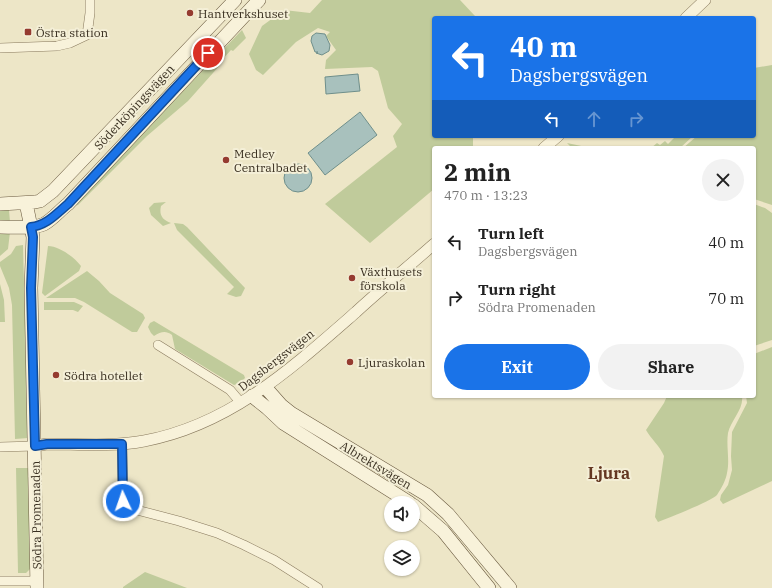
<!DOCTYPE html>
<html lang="en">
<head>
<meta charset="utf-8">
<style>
  body { margin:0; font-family:"IBM Plex Serif",serif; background:#f2f2f2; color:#222; height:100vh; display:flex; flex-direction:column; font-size:15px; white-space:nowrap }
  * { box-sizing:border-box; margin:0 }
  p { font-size:13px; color:#767676 }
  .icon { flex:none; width:22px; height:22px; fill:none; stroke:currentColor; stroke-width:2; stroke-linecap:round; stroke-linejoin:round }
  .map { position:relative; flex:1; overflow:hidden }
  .drawer { position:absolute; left:432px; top:146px; width:324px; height:252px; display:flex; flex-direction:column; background:#fff; border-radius:4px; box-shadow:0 1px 3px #0004 }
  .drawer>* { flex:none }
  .guide { position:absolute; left:432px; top:16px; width:324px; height:122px; border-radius:4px; box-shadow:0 1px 3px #0004; background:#1a73e8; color:#fff; overflow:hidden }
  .controls { position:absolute; left:384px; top:496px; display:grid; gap:8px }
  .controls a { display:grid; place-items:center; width:36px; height:36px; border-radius:50%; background:#fff; box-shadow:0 1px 3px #0004; font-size:20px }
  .pin { position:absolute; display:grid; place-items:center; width:34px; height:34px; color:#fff; margin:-17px; border:2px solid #fff; border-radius:50%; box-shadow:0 1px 4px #0007 }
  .me { position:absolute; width:44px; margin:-22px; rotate:357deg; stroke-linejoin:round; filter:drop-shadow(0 0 3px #0008) }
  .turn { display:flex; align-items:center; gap:14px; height:84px; padding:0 12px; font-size:18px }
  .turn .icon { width:52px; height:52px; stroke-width:2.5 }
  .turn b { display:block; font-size:28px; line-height:34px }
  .lanes { display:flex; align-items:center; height:38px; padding:0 12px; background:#0003; justify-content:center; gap:20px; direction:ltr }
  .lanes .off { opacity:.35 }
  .round { display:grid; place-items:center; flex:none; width:42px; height:42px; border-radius:21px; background:#f2f2f2 }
  .head { display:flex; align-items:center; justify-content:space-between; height:68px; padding:0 12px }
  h1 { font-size:24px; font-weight:700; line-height:30px }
  .action { display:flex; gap:8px; margin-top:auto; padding:8px 12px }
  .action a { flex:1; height:46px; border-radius:24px; background:#1a73e8; color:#fff; font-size:16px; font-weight:700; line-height:46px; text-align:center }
  .action a+a { background:#f2f2f2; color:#222 }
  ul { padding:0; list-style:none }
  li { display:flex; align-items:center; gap:12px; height:56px; padding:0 12px }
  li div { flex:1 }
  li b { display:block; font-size:15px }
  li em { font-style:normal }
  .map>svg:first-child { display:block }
  .green { fill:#c0cb9b }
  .water { fill:#a8c1bd; stroke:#6f8f8b }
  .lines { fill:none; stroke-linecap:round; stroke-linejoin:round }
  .minor-casing { stroke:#88795d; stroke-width:10 }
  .tertiary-casing { stroke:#88795d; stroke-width:12 }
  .secondary-casing { stroke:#6a5a40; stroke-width:14 }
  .minor { stroke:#f8f2da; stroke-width:9 }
  .tertiary { stroke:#f8f2da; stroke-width:11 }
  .secondary { stroke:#f8f2da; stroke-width:13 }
  .route-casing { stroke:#114b97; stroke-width:10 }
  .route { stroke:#1a73e8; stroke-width:7 }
  .poi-dot { fill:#953b30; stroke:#f4efd7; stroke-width:1.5 }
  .labels { text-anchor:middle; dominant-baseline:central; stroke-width:4; stroke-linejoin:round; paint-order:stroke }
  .poi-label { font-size:12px; fill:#392f20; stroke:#f4efd7; text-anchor:start }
  .street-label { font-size:12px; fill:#392f20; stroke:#f4efd7 }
  .district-label { font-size:16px; font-weight:bold; fill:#643721; stroke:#f4efd7 }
</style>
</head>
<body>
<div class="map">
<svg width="772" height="588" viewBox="0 0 772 588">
  <rect width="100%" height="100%" fill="#ede6c7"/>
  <path class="green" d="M322 0H460L475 16V18H434V136H473V148H434V189L370 243 325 204 397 147 393 136 402 124 388 108 378 71 372 67 325 69 326 60 336 50 326 36 330 32 318 28 296 42 263 75 256 70 249 54 262 26 284 10 310 13Z
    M242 30 246 38 233 51 231 50 220 62 221 64 188 101 147 136 78 205 71 207Z
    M772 65V205L754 199V148H683L697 136H754V68Z
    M676 136H693L680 148H651L657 143 660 145 665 141 668 144Z
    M567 143 591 148H572Z
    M166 202 161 206C159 215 162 220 171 223L163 226 151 215 149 208 154 203Z
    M754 204 765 208 772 213V340L754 346Z
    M0 209 9 210 10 222 0 223Z
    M174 223 183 224 187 227 245 288 241 296 236 297 227 294 234 287 177 230Z
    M0 232H10L8 249 0 256Z
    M23 245 28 438 15 439 12 305 9 288 0 266V262L11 254 16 246Z
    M48 246C59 246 74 257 81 266L79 271 45 296 42 293Z
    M87 271 99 281 110 293 143 314 145 318 137 332H132L84 302 75 298H46Z
    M0 284 4 300 5 322H0Z
    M44 302H74L83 306 78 312 73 310H44Z
    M154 321 244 375 245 378 240 383 234 385 175 349 172 335C165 330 161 332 154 336L151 333 148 327 150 323Z
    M772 347V481L723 504 720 500 721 495 728 485 732 470 731 456 732 432 747 403 746 396H754V354Z
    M667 396H742C744 409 731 420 728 433 726 446 730 460 727 473 726 480 721 489 717 495 712 501 668 518 658 522L655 517 664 456C660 446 651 439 646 430L664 403Z
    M16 468H29L31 568 26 573H18Z
    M145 572 187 588H123V587Z"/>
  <path class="water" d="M316 33 325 34 330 45 329 51 322 55 316 53 318 52H315L311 41 312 36Z
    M358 74 360 91 326 94 325 77Z
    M360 112 377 135 325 175 308 153Z
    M284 178a14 14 0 1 1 28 0a14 14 0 1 1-28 0Z"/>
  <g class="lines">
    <defs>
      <path id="minor" d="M0 48 57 46 70 43 87 35 90 13V0
        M158 345 230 390 241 403
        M122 444 123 501 129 508 179 521 217 533 244 545 274 560 318 588
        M0 447 35 446
        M0 581H37"/>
      <path id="tertiary" d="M686 18 705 0
        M544 148 558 136
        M35 446 47 444C78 444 112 447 144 441 230 425 292 368 356 312 381 289 408 267 434 244"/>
      <path id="secondary" d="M26 203 33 237 31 288 37 588
        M0 204 35 202 40 201 53 191 235 0
        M0 227C12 227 33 229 44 224 53 219 60 210 68 204L259 0
        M266 388 281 405 291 413 427 495 448 514 510 588
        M252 396 267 408 283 423 410 503
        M413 505 443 531 489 588"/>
    </defs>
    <use href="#minor" class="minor-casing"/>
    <use href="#tertiary" class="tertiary-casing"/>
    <use href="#secondary" class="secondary-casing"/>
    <use href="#minor" class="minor"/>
    <use href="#tertiary" class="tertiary"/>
    <use href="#secondary" class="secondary"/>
  </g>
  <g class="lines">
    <defs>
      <path id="route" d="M123 501 122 444H47L35 446 31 288 33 237 31 227C47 225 56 214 68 204L208 53"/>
    </defs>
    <use href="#route" class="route-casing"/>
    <use href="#route" class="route"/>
  </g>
  <g class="poi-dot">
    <circle cx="190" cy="13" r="4"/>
    <rect x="24" y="28" width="8" height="8" rx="2"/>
    <circle cx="226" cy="160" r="4"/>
    <circle cx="352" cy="278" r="4"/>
    <circle cx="350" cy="362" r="4"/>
    <circle cx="56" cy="375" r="4"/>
  </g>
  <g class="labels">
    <g class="poi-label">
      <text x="198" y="13">Hantverkshuset</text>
      <text x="36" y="32">Östra station</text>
      <text x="234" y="153">Medley<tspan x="234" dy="14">Centralbadet</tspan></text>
      <text x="360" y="271">Växthusets<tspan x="360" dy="14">förskola</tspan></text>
      <text x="358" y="362">Ljuraskolan</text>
      <text x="64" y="375">Södra hotellet</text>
    </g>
    <g class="street-label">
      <text transform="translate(134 107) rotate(-47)">Söderköpingsvägen</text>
      <text transform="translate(276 360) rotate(-38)">Dagsbergsvägen</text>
      <text transform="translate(376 465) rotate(31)">Albrektsvägen</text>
      <text transform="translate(36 515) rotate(-91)">Södra Promenaden</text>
    </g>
    <g class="district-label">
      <text x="609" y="473">Ljura</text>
    </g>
  </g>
</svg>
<div class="controls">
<a><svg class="icon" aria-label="sound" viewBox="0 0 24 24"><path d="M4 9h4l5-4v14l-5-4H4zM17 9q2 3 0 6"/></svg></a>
<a><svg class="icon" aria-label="layers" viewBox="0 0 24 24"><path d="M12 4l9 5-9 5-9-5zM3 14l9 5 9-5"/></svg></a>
</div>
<div class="pin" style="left:208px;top:53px;background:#d93025"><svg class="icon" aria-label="arrive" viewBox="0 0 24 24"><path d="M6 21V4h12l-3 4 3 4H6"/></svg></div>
<svg class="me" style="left:123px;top:501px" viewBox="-20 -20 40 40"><circle r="17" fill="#1a73e8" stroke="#fff" stroke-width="3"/><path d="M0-11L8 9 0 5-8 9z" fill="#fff"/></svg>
<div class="guide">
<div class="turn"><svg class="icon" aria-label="left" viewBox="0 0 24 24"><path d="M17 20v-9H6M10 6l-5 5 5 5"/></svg><div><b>40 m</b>Dagsbergsvägen</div></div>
<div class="lanes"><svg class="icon" aria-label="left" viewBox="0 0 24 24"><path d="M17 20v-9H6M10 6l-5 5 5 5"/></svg><svg class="icon off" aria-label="ahead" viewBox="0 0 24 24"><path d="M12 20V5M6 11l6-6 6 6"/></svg><svg class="icon off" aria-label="right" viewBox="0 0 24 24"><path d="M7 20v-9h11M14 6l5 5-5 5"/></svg></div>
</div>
<section class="drawer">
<div class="head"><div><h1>2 min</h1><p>470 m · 13:23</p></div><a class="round"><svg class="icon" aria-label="close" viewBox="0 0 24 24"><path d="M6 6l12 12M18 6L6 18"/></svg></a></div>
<ul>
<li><svg class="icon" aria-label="left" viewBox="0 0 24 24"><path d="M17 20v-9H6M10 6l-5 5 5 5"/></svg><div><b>Turn left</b><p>Dagsbergsvägen</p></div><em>40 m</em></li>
<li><svg class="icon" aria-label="right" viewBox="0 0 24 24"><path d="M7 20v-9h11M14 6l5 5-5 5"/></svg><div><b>Turn right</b><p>Södra Promenaden</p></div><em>70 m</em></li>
</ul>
<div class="action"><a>Exit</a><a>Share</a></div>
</section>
</div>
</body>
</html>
